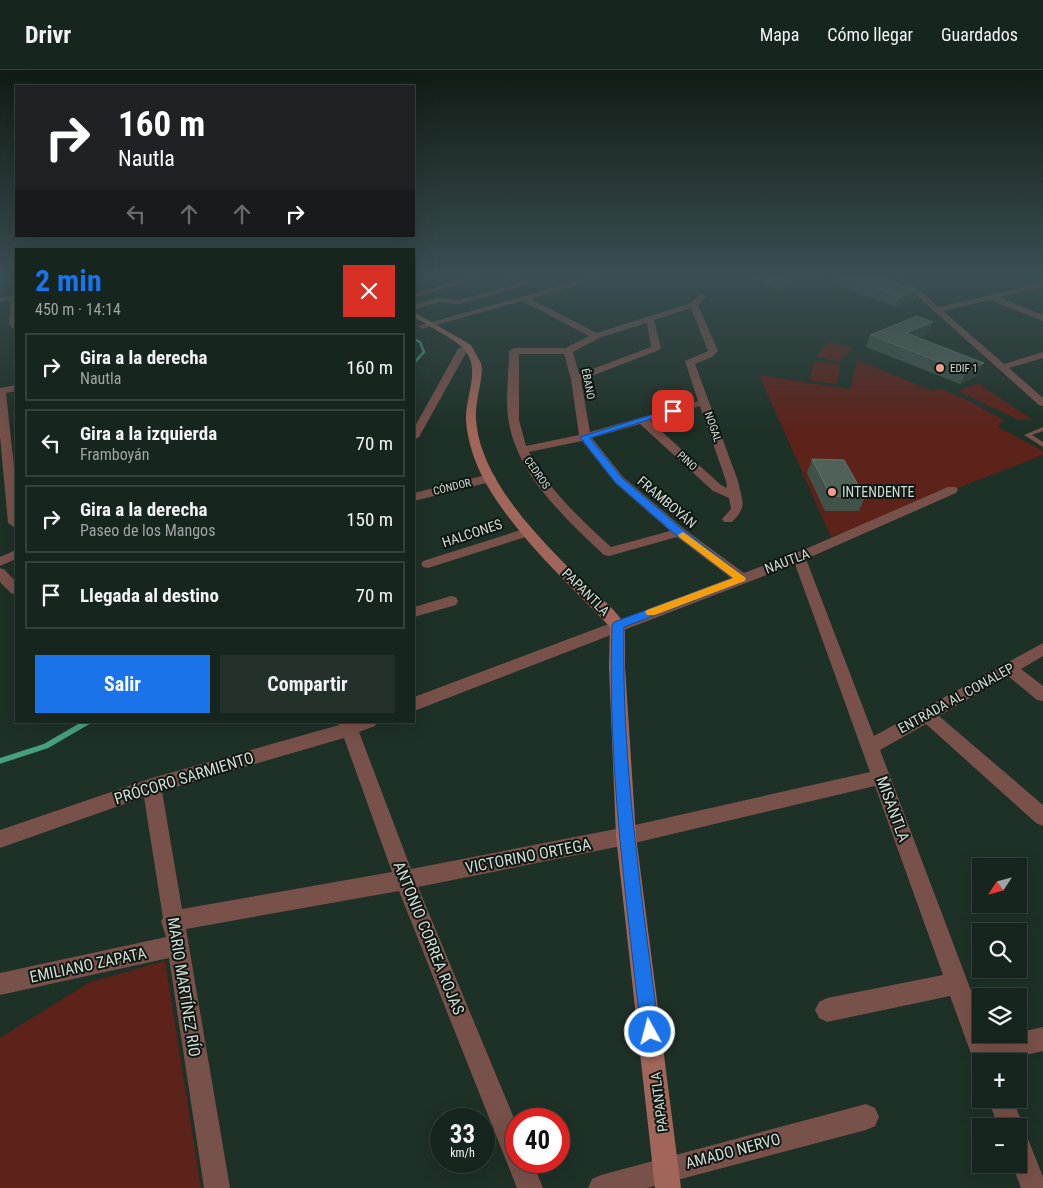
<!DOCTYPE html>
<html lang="es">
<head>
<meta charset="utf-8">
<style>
  body { margin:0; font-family:"Roboto Condensed",sans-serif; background:#23312a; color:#f1f3f6; height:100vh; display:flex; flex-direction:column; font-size:19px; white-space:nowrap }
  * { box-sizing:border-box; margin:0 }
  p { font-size:16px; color:#9ea5a4 }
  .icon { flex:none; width:28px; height:28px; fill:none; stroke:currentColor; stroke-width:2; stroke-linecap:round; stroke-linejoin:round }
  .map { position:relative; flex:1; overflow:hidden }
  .sheet { position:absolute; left:15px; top:178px; width:400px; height:475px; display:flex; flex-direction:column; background:#16251d; border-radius:0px; box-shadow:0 5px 20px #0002,0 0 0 1px #35423b }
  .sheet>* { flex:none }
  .top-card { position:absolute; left:15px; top:15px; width:400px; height:152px; border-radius:0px; box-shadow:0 5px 20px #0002,0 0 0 1px #35423b; background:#202124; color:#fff; overflow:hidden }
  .needle { width:32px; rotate:234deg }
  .tools { position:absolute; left:972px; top:788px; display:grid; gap:10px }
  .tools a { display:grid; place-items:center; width:55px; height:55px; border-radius:0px; background:#16251d; box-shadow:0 5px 20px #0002,0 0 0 1px #35423b; font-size:25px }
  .speed { position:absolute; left:430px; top:1038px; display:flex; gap:10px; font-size:25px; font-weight:700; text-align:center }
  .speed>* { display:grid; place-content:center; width:65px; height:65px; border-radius:50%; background:#16251d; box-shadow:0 5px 20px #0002,0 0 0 1px #35423b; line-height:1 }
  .speed small { font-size:12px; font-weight:400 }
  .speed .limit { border:8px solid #d22; background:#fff; color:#111 }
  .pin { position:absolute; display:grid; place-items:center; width:42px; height:42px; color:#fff; margin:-21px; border-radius:10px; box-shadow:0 2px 8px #0006 }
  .me { position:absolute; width:55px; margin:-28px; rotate:353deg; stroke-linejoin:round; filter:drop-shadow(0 0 4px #0008) }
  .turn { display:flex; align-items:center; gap:18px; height:105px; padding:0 20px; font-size:22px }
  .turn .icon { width:65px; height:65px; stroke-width:2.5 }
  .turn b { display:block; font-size:35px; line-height:42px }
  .lanes { display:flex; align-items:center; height:48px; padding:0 20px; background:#0003; justify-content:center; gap:25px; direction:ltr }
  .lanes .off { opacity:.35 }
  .round { display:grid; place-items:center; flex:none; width:52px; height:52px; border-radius:0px; background:#23312a }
  .headline { display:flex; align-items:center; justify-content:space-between; height:85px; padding:0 20px }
  h1 { font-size:30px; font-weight:700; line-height:38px; color:#1a73e8 }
  .cta { display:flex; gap:10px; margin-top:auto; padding:10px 20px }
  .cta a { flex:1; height:58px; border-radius:0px; background:#1a73e8; color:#fff; font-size:20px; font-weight:700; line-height:58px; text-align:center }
  .cta a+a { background:#23312a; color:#f1f3f6 }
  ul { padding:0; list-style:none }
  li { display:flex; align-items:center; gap:15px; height:68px; margin:0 10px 8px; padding:0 10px; border:2px solid #35423b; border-radius:0px }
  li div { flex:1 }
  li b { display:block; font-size:19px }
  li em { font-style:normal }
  header { display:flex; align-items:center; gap:30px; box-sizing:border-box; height:70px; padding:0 25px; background:#16251d; border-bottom:1px solid #35423b }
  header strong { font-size:24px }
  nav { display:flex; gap:28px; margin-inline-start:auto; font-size:18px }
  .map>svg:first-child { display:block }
  .green { fill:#5d2219 }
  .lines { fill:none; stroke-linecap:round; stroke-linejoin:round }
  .stream-far1 { stroke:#47a180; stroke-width:2.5 }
  .stream { stroke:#47a180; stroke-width:5.5 }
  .lane { fill:#78514a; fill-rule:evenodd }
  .street { fill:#78514a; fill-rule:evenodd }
  .secondary { fill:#a26559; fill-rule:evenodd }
  .wall { fill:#415349 }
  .shaded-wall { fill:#2c3f35 }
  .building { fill:#506258; stroke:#64756b }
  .route { fill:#1a73e8; stroke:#114b97 }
  .slow { fill:#f59e0b }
  .poi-dot { fill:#f49d8d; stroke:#0f1712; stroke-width:2 }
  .labels { text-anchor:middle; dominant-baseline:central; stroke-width:4; stroke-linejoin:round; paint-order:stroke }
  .far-poi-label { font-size:11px; fill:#d1dcd5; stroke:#0f1712; text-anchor:start }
  .far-street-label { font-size:11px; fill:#d1dcd5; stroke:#0f1712 }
  .poi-label { font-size:14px; fill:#d1dcd5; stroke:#0f1712; text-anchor:start }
  .street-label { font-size:14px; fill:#d1dcd5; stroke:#0f1712 }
  .near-street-label { font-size:16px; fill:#d1dcd5; stroke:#0f1712 }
</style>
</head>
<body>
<header>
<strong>Drivr</strong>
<nav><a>Mapa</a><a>Cómo llegar</a><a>Guardados</a></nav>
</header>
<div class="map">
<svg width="1043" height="1118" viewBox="0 0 1043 1118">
  <rect width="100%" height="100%" fill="#1e3127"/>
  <path class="green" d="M829 272 852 278 839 292 816 286Z
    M857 290 933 321 941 319 971 332 1004 350 998 357 1043 381V385L831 467 759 305 850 319Z
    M815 291 841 295 837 314 809 310Z
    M978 313 1033 350H1019L958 321Z
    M165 891 201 1118H0V968L90 912Z"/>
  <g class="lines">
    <path class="stream-far1" d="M414 269 420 272 424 282 414 293"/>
    <path class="stream" d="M0 691 46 676 89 651"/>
    <path class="lane" d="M1043 357V361L1032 365 1043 372V377L1024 365Z"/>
    <path class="street" d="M414 205H427L414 209Z
      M477 205H488L414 228V224Z
      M499 205H508L531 214 459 234 439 232 414 240V235L438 228 459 230 519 214Z
      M599 205H610L530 229 597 263 691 233 700 224 707 226 698 235 718 281 712 287 695 294 738 411C742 431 748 436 732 452H724L722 449 731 439 729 428 713 421 640 354 592 368 623 407 684 459 744 503 794 484 948 417H956L958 420 956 423 806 489 874 666 1043 573V586L1021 599 1043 616V631L1037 630 1008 606 939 646 1043 735V756L1036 753 926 654 880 680 981 947V964H988L990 969 1043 957V981L999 991H981V1001L977 1000 950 926 827 952 819 948 815 940 819 932 827 928 943 905 875 716 626 775 418 817 516 1053V1091H532L543 1118H517L399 821 186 859 230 1118H204L169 888 0 925V903L166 867 161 851 163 848 144 727 0 778V760L152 708 339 655 338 651H377L375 656 359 662 411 799 626 757 870 702 795 494 414 641V627L731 508 677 467 609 486 604 485C567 450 521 408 510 358 504 334 509 306 509 281L514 278H566L589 266 522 231 422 259 418 256ZM691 238 708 281 685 291 698 331 590 362 581 310 659 280 661 278 654 250ZM647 253 651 277 579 304 573 282 599 268ZM519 284H564L571 309 579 365 526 376 519 350ZM700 336 726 411 727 418 721 415 650 351ZM582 371 615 413 670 461 611 477C580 449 548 419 529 382ZM344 668 392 802 182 839 162 721Z
      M894 205H902L939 237 1043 213V217L999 227 1043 245V251L990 230 943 241 1004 294 1043 282V288L1009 298 1043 328V336L1039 335Z
      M16 225V256L13 258 9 255 11 230 0 232V228Z
      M468 274 473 277 467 281 419 367 414 370V358L458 279Z
      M16 315V321L6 323 16 415V456L14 457 8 453 0 366V318Z
      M490 404 494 405 496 408 494 411 414 431V423Z
      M527 458 533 462 532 465 428 498 423 497 421 494 423 491Z
      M16 480V489L0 496V487Z
      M0 498 5 500 16 512V525L11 523 0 512Z
      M451 526 456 527 458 531 456 535 414 547V537Z
      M988 1029H1012L1024 1056 1020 1065 1028 1069 1043 1107V1118H1021L1012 1094H1019V1056H998Z
      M866 1034 875 1038 879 1047 875 1056 866 1060 647 1118H588L592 1109 601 1105Z"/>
    <path class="secondary" d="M414 242 471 275 481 293 482 300C481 316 475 333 476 349 480 410 539 468 580 509 594 522 616 539 625 555V597L636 766 681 1118H655L616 766 609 597 610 557C566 511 510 461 481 404 473 387 467 368 466 350 465 326 481 301 465 280 458 271 425 254 414 247Z"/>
  </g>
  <path class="wall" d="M741 205H821L820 208 779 220Z
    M836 205H891L890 208 886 210 915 230 896 237 857 223V222L833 214Z
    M928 263 918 268 978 305 960 314 866 277 870 265Z
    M812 389 865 427 859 441H825L807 403Z"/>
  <path class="shaded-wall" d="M799 205H821L820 208 779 220 782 210Z
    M874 205H891L890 208 871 215Z
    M918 220 915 230 896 237 900 227Z
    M933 252 928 263 902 275 906 263Z
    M984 293 978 305 960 314 966 302Z"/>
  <path class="building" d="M769 205H799L782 210Z
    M838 205H876H874L918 220 900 227 860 213H862Z
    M917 246 933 252 906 263 984 293 966 302 870 265Z
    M812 389 844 390 865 427 831 426Z"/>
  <linearGradient id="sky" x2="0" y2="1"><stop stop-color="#101b15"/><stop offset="0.57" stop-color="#3b4e52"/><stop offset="1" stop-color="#3b4e52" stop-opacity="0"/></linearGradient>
  <rect width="1043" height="361" fill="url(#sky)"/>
  <path class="route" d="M670 339 677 341 590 368 622 408 683 460 746 508 745 511 624 557C621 692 642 828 659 962L656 968 650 971 644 968 641 962C626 827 607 691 612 555L614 552 733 508 676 465 615 412 580 367Z"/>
  <path class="slow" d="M683 462 746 508 745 511 655 545H647L645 542 647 540 733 508 679 467 678 465Z"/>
  <g class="poi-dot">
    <circle cx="940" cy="298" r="5"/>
    <circle cx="832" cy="422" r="5"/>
  </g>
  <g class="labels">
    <g class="far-poi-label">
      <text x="950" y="298">EDIF 1</text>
    </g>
    <g class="far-street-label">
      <text transform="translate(588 314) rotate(79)">ÉBANO</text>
      <text transform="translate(713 357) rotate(71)">NOGAL</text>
      <text transform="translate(687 391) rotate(42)">PINO</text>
      <text transform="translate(537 403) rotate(55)">CEDROS</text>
      <text transform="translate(452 417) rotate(-14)">CÓNDOR</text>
    </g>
    <g class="poi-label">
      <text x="842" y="422">INTENDENTE</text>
    </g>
    <g class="street-label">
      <text transform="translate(667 432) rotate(40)">FRAMBOYÁN</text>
      <text transform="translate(472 463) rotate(-18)">HALCONES</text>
      <text transform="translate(787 491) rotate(-21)">NAUTLA</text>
      <text transform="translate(586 522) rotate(45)">PAPANTLA</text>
      <text transform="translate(956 628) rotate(-29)">ENTRADA AL CONALEP</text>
      <text transform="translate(659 1032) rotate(-97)">PAPANTLA</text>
    </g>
    <g class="near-street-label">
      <text transform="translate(184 708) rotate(-17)">PRÓCORO SARMIENTO</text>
      <text transform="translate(893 739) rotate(70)">MISANTLA</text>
      <text transform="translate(528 786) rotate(-11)">VICTORINO ORTEGA</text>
      <text transform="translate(429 868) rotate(68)">ANTONIO CORREA ROJAS</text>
      <text transform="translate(88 895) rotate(-12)">EMILIANO ZAPATA</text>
      <text transform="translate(184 917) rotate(81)">MARIO MARTÍNEZ RÍO</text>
      <text transform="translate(733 1081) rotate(-15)">AMADO NERVO</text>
    </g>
  </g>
</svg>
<div class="tools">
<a><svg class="needle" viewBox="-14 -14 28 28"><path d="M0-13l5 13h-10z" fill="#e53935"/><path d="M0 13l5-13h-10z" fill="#9ea5a4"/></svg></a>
<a><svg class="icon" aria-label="search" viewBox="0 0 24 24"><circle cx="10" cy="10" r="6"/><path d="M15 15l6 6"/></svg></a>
<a><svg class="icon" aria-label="layers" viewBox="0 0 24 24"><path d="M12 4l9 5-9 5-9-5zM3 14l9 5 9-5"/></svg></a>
<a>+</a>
<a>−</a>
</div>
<div class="speed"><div>33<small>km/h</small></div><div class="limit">40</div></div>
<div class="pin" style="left:673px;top:341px;background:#d93025"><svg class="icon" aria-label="arrive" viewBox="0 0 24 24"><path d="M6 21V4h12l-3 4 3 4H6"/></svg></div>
<svg class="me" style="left:650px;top:962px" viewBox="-20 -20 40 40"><circle r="17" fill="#1a73e8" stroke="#fff" stroke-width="3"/><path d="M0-11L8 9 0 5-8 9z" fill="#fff"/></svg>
<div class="top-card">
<div class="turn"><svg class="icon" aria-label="right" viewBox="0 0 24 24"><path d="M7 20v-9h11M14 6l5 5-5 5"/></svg><div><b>160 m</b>Nautla</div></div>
<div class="lanes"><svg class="icon off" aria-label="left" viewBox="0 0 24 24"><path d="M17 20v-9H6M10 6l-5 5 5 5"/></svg><svg class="icon off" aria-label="ahead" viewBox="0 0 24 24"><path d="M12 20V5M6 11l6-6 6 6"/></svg><svg class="icon off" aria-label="ahead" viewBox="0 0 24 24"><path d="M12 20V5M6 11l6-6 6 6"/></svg><svg class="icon" aria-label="right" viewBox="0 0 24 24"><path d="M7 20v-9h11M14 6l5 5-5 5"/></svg></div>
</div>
<section class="sheet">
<div class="headline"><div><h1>2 min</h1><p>450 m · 14:14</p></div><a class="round" style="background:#d93025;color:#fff"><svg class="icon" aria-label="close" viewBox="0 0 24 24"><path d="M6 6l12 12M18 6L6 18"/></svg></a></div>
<ul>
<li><svg class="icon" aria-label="right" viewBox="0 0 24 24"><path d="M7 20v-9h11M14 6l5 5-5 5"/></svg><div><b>Gira a la derecha</b><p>Nautla</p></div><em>160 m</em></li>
<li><svg class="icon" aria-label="left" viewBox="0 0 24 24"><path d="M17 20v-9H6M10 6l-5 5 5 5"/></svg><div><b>Gira a la izquierda</b><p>Framboyán</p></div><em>70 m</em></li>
<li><svg class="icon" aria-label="right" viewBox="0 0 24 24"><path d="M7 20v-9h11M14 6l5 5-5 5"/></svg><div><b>Gira a la derecha</b><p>Paseo de los Mangos</p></div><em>150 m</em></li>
<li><svg class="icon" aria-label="arrive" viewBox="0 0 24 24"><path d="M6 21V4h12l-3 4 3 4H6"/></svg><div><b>Llegada al destino</b></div><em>70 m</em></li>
</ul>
<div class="cta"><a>Salir</a><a>Compartir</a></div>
</section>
</div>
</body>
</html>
